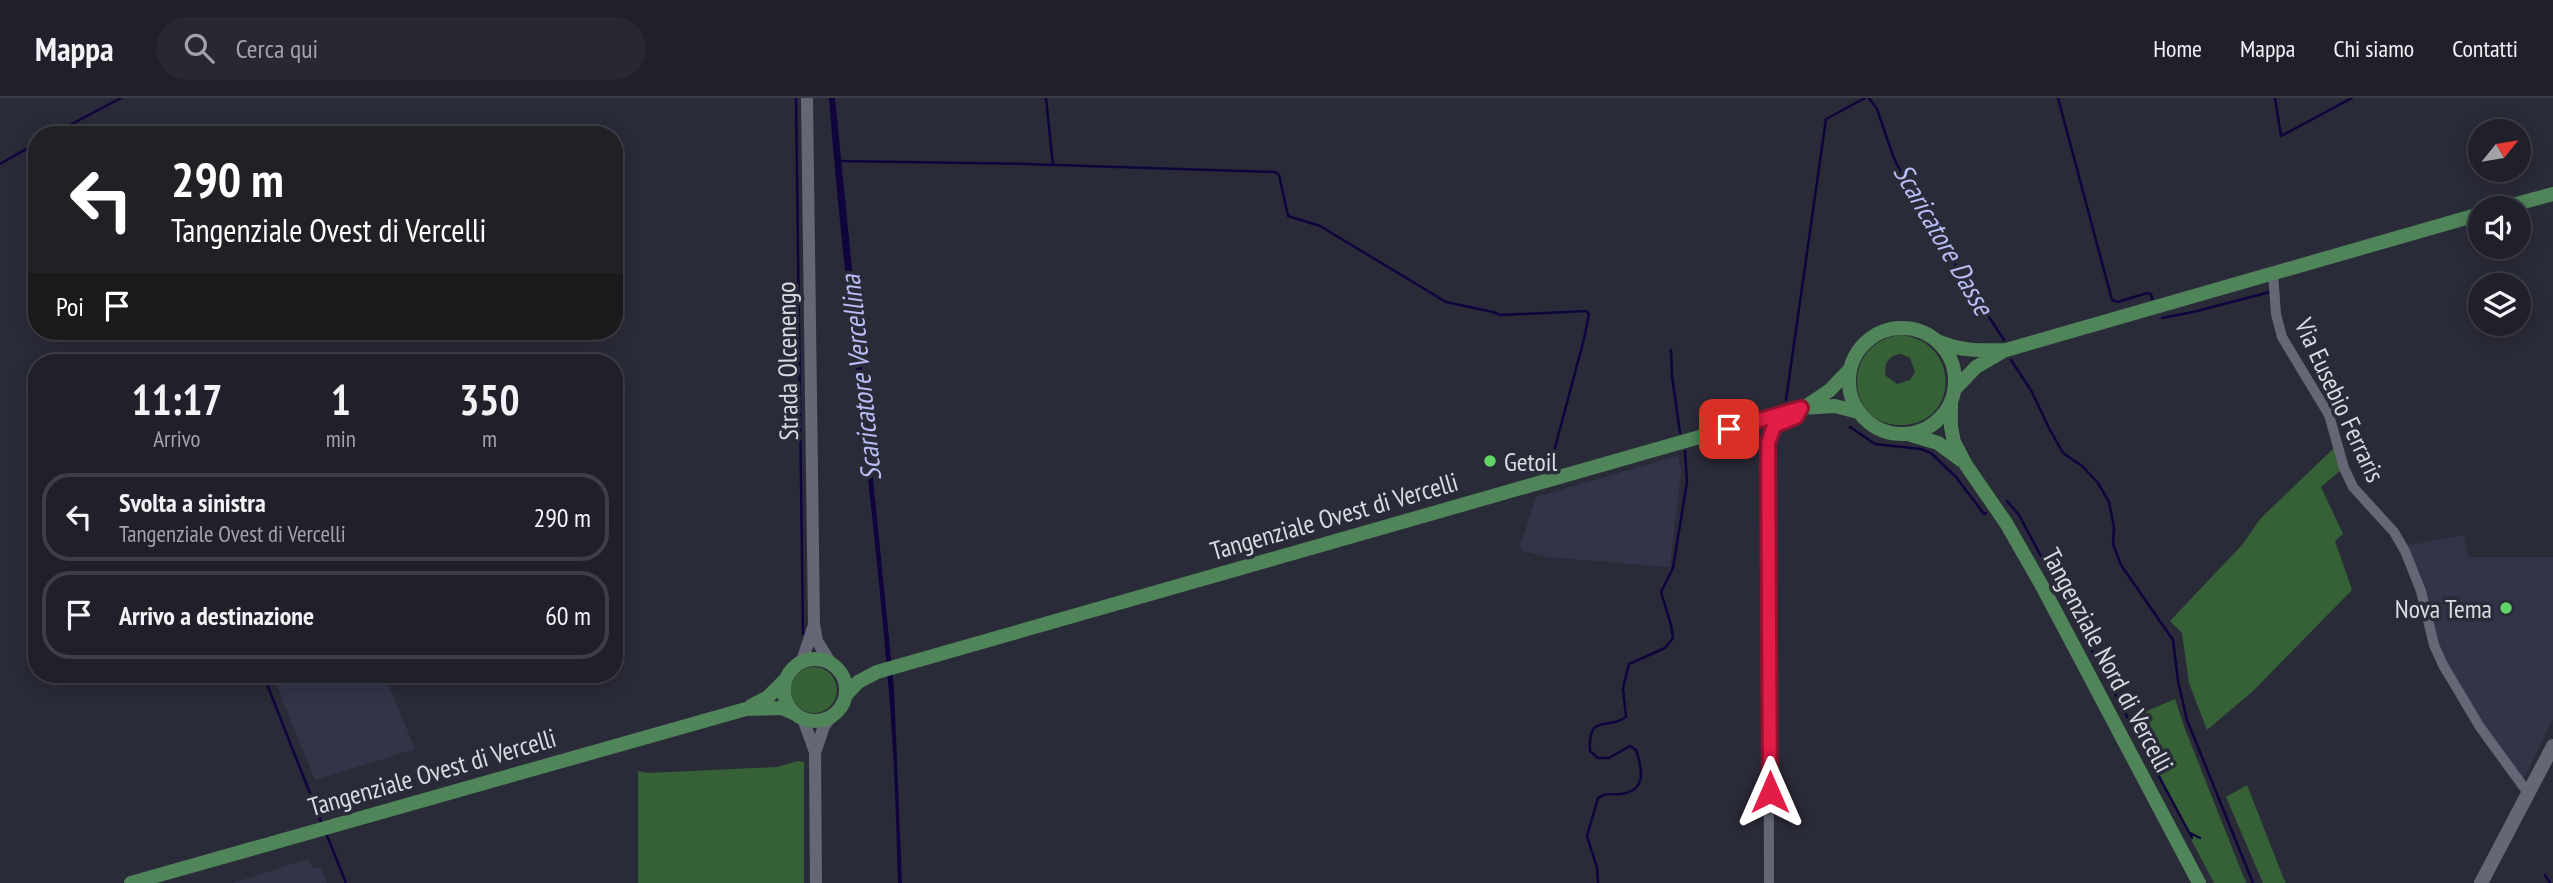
<!DOCTYPE html>
<html lang="it">
<head>
<meta charset="utf-8">
<style>
  body { margin:0; font-family:"PT Sans Narrow",sans-serif; background:#282832; color:#f1f3f6; height:100vh; display:flex; flex-direction:column; font-size:26px; white-space:nowrap }
  * { box-sizing:border-box; margin:0 }
  p { font-size:23px; color:#a2a3a8 }
  .icon { flex:none; width:38px; height:38px; fill:none; stroke:currentColor; stroke-width:2; stroke-linecap:round; stroke-linejoin:round }
  .map { position:relative; flex:1; overflow:hidden }
  .side { position:absolute; left:28px; top:256px; width:595px; height:329px; display:flex; flex-direction:column; background:#20202a; border-radius:28px; box-shadow:0 4px 18px #0003,0 0 0 2px #3d3e47 }
  .side>* { flex:none }
  .hud { position:absolute; left:28px; top:28px; width:595px; height:214px; border-radius:28px; box-shadow:0 4px 18px #0003,0 0 0 2px #3d3e47; background:#202124; color:#fff; overflow:hidden }
  .needle { width:46px; rotate:60deg }
  .tools { position:absolute; left:2468px; top:21px; display:grid; gap:14px }
  .tools a { display:grid; place-items:center; width:63px; height:63px; border-radius:50%; background:#20202a; box-shadow:0 4px 18px #0003,0 0 0 2px #3d3e47; font-size:35px }
  .pin { position:absolute; display:grid; place-items:center; width:60px; height:60px; color:#fff; margin:-30px; border-radius:14px; box-shadow:0 4px 10px #0006 }
  .me { position:absolute; width:77px; margin:-38px; rotate:0deg; stroke-linejoin:round; filter:drop-shadow(0 0 5px #0008) }
  .turn { display:flex; align-items:center; gap:24px; height:147px; padding:0 28px; font-size:32px }
  .turn .icon { width:91px; height:91px; stroke-width:2.5 }
  .turn b { display:block; font-size:49px; line-height:60px }
  .then { display:flex; align-items:center; height:66px; padding:0 28px; background:#0003; gap:14px; font-size:26px }
  .eta { display:flex; justify-content:space-evenly; align-items:center; height:119px; text-align:center }
  .eta b { font-size:42px; font-weight:700; line-height:49px }
  ul { padding:0; list-style:none }
  li { display:flex; align-items:center; gap:21px; height:88px; margin:0 14px 10px; padding:0 14px; border:4px solid #3d3e47; border-radius:28px }
  li div { flex:1 }
  li b { display:block; font-size:26px }
  li em { font-style:normal }
  header { display:flex; align-items:center; gap:42px; box-sizing:border-box; height:98px; padding:0 35px; background:#20202a; border-bottom:2px solid #3d3e47 }
  header strong { font-size:33px }
  nav { display:flex; gap:38px; margin-inline-start:auto; font-size:24px }
  .search { width:490px; height:63px; background:#282832; display:flex; align-items:center; gap:18px; box-sizing:border-box; padding:0 24px; border-radius:38px; color:#a2a3a8; font-size:26px }
  .map>svg:first-child { display:block }
  .built { fill:#333447 }
  .green { fill:#366137; fill-rule:evenodd }
  .water { fill:#10043d }
  .lines { fill:none; stroke-linecap:round; stroke-linejoin:round }
  .stream { stroke:#10043d; stroke-width:2.5 }
  .minor { stroke:#666776; stroke-width:10 }
  .tertiary { stroke:#666776; stroke-width:12 }
  .secondary { stroke:#666776; stroke-width:14 }
  .primary { stroke:#508459; stroke-width:14 }
  .route-casing { stroke:#92132f; stroke-width:18 }
  .route { stroke:#e11d48; stroke-width:12 }
  .poi-dot { fill:#64d468; stroke:#2a2b38; stroke-width:2.5 }
  .labels { text-anchor:middle; dominant-baseline:central; stroke-width:7; stroke-linejoin:round; paint-order:stroke }
  .street-label { font-size:26px; fill:#d9dae2; stroke:#2a2b38 }
  .poi-label { font-size:26px; fill:#d9dae2; stroke:#2a2b38; text-anchor:start }
  .water-label { font-size:28px; font-style:italic; fill:#b9bdf4; stroke:#2a2b38 }
</style>
</head>
<body>
<header>
<strong>Mappa</strong>
<div class="search"><svg class="icon" aria-label="search" viewBox="0 0 24 24"><circle cx="10" cy="10" r="6"/><path d="M15 15l6 6"/></svg>Cerca qui</div>
<nav><a>Home</a><a>Mappa</a><a>Chi siamo</a><a>Contatti</a></nav>
</header>
<div class="map">
<svg width="2553" height="785" viewBox="0 0 2553 785">
  <rect width="100%" height="100%" fill="#2a2b38"/>
  <path class="built" d="M1678 358 1681 372 1670 469 1546 459 1523 453 1520 448 1536 399Z
    M2464 437 2468 459H2553V621L2523 682 2508 665 2444 560 2437 541 2420 475 2406 448Z
    M272 576H384L415 651 315 682Z
    M308 761 313 771 321 769 327 785H233Z"/>
  <path class="green" d="M1900 237C1961 242 1960 326 1902 327 1845 329 1840 245 1900 237ZM1901 256 1910 260 1915 274 1910 282 1897 286 1886 278C1883 266 1889 257 1901 256Z
    M2336 348 2341 372 2321 389 2343 436 2335 443 2352 492 2253 593 2207 632 2189 585 2182 535 2170 523 2243 446 2260 421Z
    M791 592a23 23 0 1 1 46 0a23 23 0 1 1-46 0Z
    M2175 601 2185 631 2246 785H2214L2128 621Z
    M798 663 804 664V785H638V673L648 675 777 669Z
    M2247 687 2283 779 2286 785H2263L2226 699Z"/>
  <path class="water" d="M829 0H835L894 590 902 785H898C896 718 894 651 888 584 872 389 844 195 829 0Z"/>
  <g class="lines">
    <path class="stream" d="M796 0 803 536
      M1046 0 1053 67
      M1869 0 1877 11 1893 58 1916 106 2004 242
      M2058 0 2112 202 2118 204 2147 195 2151 196 2152 201
      M2275 0 2281 38 2352 0
      M51 37 121 0
      M838 63 1026 66 1275 74 1279 77 1288 118 1320 128 1446 204 1493 214 1500 217 1586 213 1589 216 1584 241 1549 372
      M0 66 37 45
      M2162 220 2193 214 2270 194
      M1671 252 1672 278 1680 335
      M2011 262 2032 294 2049 330 2063 355 2082 368 2098 385 2109 404 2114 429 2113 446 2121 467 2173 542 2178 583 2187 622 2253 785
      M1786 302 1826 21 1865 0
      M1850 329 1875 346 1921 351 1931 355 1956 379 1984 416 1986 415
      M2007 403 2019 417 2192 740
      M263 576 322 726
      M326 735 346 785
      M2190 735 2200 740
      M2545 777 2550 785
      M1598 785 1597 770 1587 738 1598 700C1606 694 1612 697 1620 696 1648 693 1642 670 1636 652L1630 648 1609 660H1598L1590 653C1588 614 1607 633 1626 619L1623 590 1629 566 1665 550 1673 540 1671 527 1661 494 1673 470 1687 384 1685 353"/>
    <path class="minor" d="M2273 175 2276 216 2282 239 2329 317 2344 370 2353 389 2394 434 2405 453 2421 493 2434 547 2443 567 2480 629 2528 695
      M1769 785 1768 345 1774 328 1795 319 1801 310"/>
    <path class="tertiary" d="M807 0 814 526 817 543 830 564
      M802 563 813 530
      M803 621 815 654
      M816 785 815 655 824 628 831 619"/>
    <path class="secondary" d="M2481 785 2553 648"/>
    <path class="primary" d="M2501 110 2553 96
      M1849 283a53 53 0 1 1 106 0a53 53 0 1 1-106 0Z
      M1937 243C1960 253 1981 253 2006 252L2480 116
      M1954 292 1976 269 2002 254
      M1951 303V329L1954 344 1966 367 2006 425 2042 488 2199 785
      M1808 307 1830 292 1849 272
      M1911 337 1938 345 1961 362
      M784 592a31 31 0 1 1 62 0a31 31 0 1 1-62 0Z
      M846 597 858 584 877 574 1801 310 1835 308 1858 314
      M751 608 768 599 786 581
      M131 785 746 611 782 610 795 616"/>
  </g>
  <g class="lines">
    <defs>
      <path id="route" d="M1729 331 1801 310 1796 319 1774 328 1768 345 1770 694"/>
    </defs>
    <use href="#route" class="route-casing"/>
    <use href="#route" class="route"/>
  </g>
  <g class="poi-dot">
    <circle cx="1490" cy="363" r="7"/>
    <circle cx="2506" cy="510" r="7"/>
  </g>
  <g class="labels">
    <g class="street-label">
      <text transform="translate(787 263) rotate(-91)">Strada Olcenengo</text>
      <text transform="translate(2340 302) rotate(65)">Via Eusebio Ferraris</text>
      <text transform="translate(1334 418) rotate(-16)">Tangenziale Ovest di Vercelli</text>
      <text transform="translate(2108 562) rotate(62)">Tangenziale Nord di Vercelli</text>
      <text transform="translate(432 674) rotate(-16)">Tangenziale Ovest di Vercelli</text>
    </g>
    <g class="poi-label">
      <text x="1504" y="363">Getoil</text>
      <text x="2492" y="510" text-anchor="end">Nova Tema</text>
    </g>
    <g class="water-label">
      <text transform="translate(1944 141) rotate(60)">Scaricatore Dasse</text>
      <text transform="translate(860 280) rotate(-96)">Scaricatore Vercellina</text>
    </g>
  </g>
</svg>
<div class="tools">
<a><svg class="needle" viewBox="-14 -14 28 28"><path d="M0-13l5 13h-10z" fill="#e53935"/><path d="M0 13l5-13h-10z" fill="#a2a3a8"/></svg></a>
<a><svg class="icon" aria-label="sound" viewBox="0 0 24 24"><path d="M4 9h4l5-4v14l-5-4H4zM17 9q2 3 0 6"/></svg></a>
<a><svg class="icon" aria-label="layers" viewBox="0 0 24 24"><path d="M12 4l9 5-9 5-9-5zM3 14l9 5 9-5"/></svg></a>
</div>
<div class="pin" style="left:1729px;top:331px;background:#d93025"><svg class="icon" aria-label="arrive" viewBox="0 0 24 24"><path d="M6 21V4h12l-3 4 3 4H6"/></svg></div>
<svg class="me" style="left:1770px;top:694px" viewBox="-20 -20 40 40"><path d="M0-17L14 15 0 8-14 15z" fill="#e11d48" stroke="#fff" stroke-width="4"/></svg>
<div class="hud">
<div class="turn"><svg class="icon" aria-label="left" viewBox="0 0 24 24"><path d="M17 20v-9H6M10 6l-5 5 5 5"/></svg><div><b>290 m</b>Tangenziale Ovest di Vercelli</div></div>
<div class="then">Poi<svg class="icon" aria-label="arrive" viewBox="0 0 24 24"><path d="M6 21V4h12l-3 4 3 4H6"/></svg></div>
</div>
<section class="side">
<div class="eta">
<div><b>11:17</b><p>Arrivo</p></div>
<div><b>1</b><p>min</p></div>
<div><b>350</b><p>m</p></div>
</div>
<ul>
<li><svg class="icon" aria-label="left" viewBox="0 0 24 24"><path d="M17 20v-9H6M10 6l-5 5 5 5"/></svg><div><b>Svolta a sinistra</b><p>Tangenziale Ovest di Vercelli</p></div><em>290 m</em></li>
<li><svg class="icon" aria-label="arrive" viewBox="0 0 24 24"><path d="M6 21V4h12l-3 4 3 4H6"/></svg><div><b>Arrivo a destinazione</b></div><em>60 m</em></li>
</ul>
</section>
</div>
</body>
</html>
